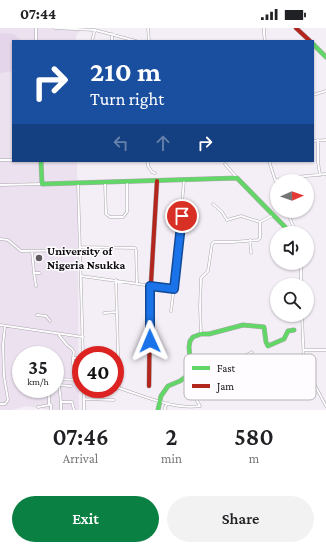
<!DOCTYPE html>
<html lang="en">
<head>
<meta charset="utf-8">
<style>
  body { margin:0; font-family:"Crimson Pro",serif; background:#f2f2f2; color:#202124; height:100vh; display:flex; flex-direction:column; font-size:15px; white-space:nowrap }
  * { box-sizing:border-box; margin:0 }
  p { font-size:13px; color:#757577 }
  .icon { flex:none; width:22px; height:22px; fill:none; stroke:currentColor; stroke-width:2; stroke-linecap:round; stroke-linejoin:round }
  .map { position:relative; height:382px; overflow:hidden }
  .side { display:flex; flex-direction:column; background:#fff; flex:1 }
  .side>* { flex:none }
  .hud { position:absolute; left:12px; top:12px; width:302px; height:122px; border-radius:0px; box-shadow:0 1px 3px #0004; background:#1a4fa0; color:#fff; overflow:hidden }
  .needle { width:26px; rotate:88deg }
  .tools { position:absolute; left:270px; top:146px; display:grid; gap:8px }
  .tools a { display:grid; place-items:center; width:44px; height:44px; border-radius:50%; background:#fff; box-shadow:0 1px 3px #0004; font-size:20px }
  .speed { position:absolute; left:12px; top:318px; display:flex; gap:8px; font-size:20px; font-weight:700; text-align:center }
  .speed>* { display:grid; place-content:center; width:52px; height:52px; border-radius:50%; background:#fff; box-shadow:0 1px 3px #0004; line-height:1 }
  .speed small { font-size:10px; font-weight:400 }
  .speed .limit { border:6px solid #d22; background:#fff; color:#111 }
  .pin { position:absolute; display:grid; place-items:center; width:34px; height:34px; color:#fff; margin:-17px; border:2px solid #fff; border-radius:50%; box-shadow:0 1px 4px #0007 }
  .me { position:absolute; width:44px; margin:-22px; rotate:359deg; stroke-linejoin:round; filter:drop-shadow(0 0 3px #0008) }
  .turn { display:flex; align-items:center; gap:14px; height:84px; padding:0 12px; font-size:18px }
  .turn .icon { width:52px; height:52px; stroke-width:2.5 }
  .turn b { display:block; font-size:28px; line-height:34px }
  .lanes { display:flex; align-items:center; height:38px; padding:0 12px; background:#0003; justify-content:center; gap:20px; direction:ltr }
  .lanes .off { opacity:.35 }
  .eta { display:flex; justify-content:space-evenly; align-items:center; height:68px; text-align:center }
  .eta b { font-size:24px; font-weight:600; line-height:28px }
  .button { display:flex; gap:8px; margin-top:auto; padding:8px 12px }
  .button a { flex:1; height:46px; border-radius:24px; background:#0b8043; color:#fff; font-size:16px; font-weight:600; line-height:46px; text-align:center }
  .button a+a { background:#f2f2f2; color:#202124 }
  .status { display:flex; justify-content:space-between; align-items:center; height:28px; padding:0 20px; background:#fff; direction:ltr }
  .status svg { height:11px; fill:currentColor }
  .map>svg:first-child { display:block }
  .built { fill:#ebe1ef; fill-rule:evenodd }
  .green { fill:#e4d5ea }
  .lines { fill:none; stroke-linecap:round; stroke-linejoin:round }
  .street-casing { stroke:#aca8ad; stroke-width:3 }
  .fast-casing { stroke:#aca8ad; stroke-width:5 }
  .jam-casing { stroke:#aca8ad; stroke-width:5 }
  .street { stroke:#fdfcfe; stroke-width:2 }
  .fast { stroke:#63d668; stroke-width:4 }
  .jam { stroke:#b3261e; stroke-width:4 }
  .route-casing { stroke:#114b97; stroke-width:10 }
  .route { stroke:#1a73e8; stroke-width:7 }
  .poi-dot { fill:#5e5a5f; stroke:#fefcfe; stroke-width:1.5 }
  .labels { text-anchor:middle; dominant-baseline:central; stroke-width:3; stroke-linejoin:round; paint-order:stroke }
  .poi-label { font-size:12px; font-weight:bold; fill:#0d0a0e; stroke:#fefcfe; text-anchor:start }
  .key { fill:#fefcfe; stroke:#b6b3b6; stroke-width:1 }
  .key-label { font-size:11px; fill:#0d0a0e }
</style>
</head>
<body>
<div class="status"><b>07:44</b><svg viewBox="0 0 49 12"><path d="M0 12V9h3v3zM5 12V6h3v6zM10 12V3h3v9zM15 12V0h3v12zM26 1h20v11H26zM47 4h2v5h-2z"/></svg></div>
<div class="map">
<svg width="326" height="382" viewBox="0 0 326 382">
  <rect width="100%" height="100%" fill="#f4eef6"/>
  <path class="built" d="M0 0H82L76 8V13H13V133H77L79 382H53L25 378 13 382H0ZM21 327H55V361H21Z"/>
  <path class="green" d="M0 5 14 6 22 13H13V43L0 45Z"/>
  <g class="lines">
    <defs>
      <path id="street" d="M36 0V13
        M55 0 95 2 136 13
        M148 0 149 13
        M264 0V6L265 13
        M92 13 95 2
        M112 13V6
        M313 67 326 63
        M318 112V134L320 147
        M313 113 326 112
        M0 132H13
        M148 133V138L152 144 155 145
        M270 133V136L277 158
        M225 136 237 150
        M275 152C292 149 309 148 326 146
        M78 155 83 327
        M105 155 106 186 110 189H123L127 184V154
        M0 157 42 156
        M213 176 222 184 227 192 241 188 260 194
        M287 183 296 205
        M0 211 8 212 21 223 80 222
        M250 212 251 225
        M80 219 135 220 136 222 137 256
        M32 223 34 245
        M301 235V257
        M81 248 174 261
        M116 252 119 360
        M36 258 34 245H40
        M171 283 177 236 184 152
        M104 285 116 284
        M37 287 46 288 50 293
        M302 287 304 337 326 378
        M0 297 83 309
        M58 306 67 317 72 321 74 324 73 330H81
        M201 306 200 279 201 250 208 243 212 216 214 214H232L258 212 260 210V194L273 187
        M304 322H326
        M73 330V336L81 350
        M55 351 81 352
        M84 361V382
        M115 361 119 360C144 368 174 382 200 378L193 366 190 343 201 342 236 333 252 324
        M84 363 111 361
        M84 371 114 372
        M61 374H72L74 382
        M49 375 51 377V382
        M0 376H5L8 372 4 348 3 317 5 298
        M38 379 49 377V361
        M61 382V374L59 357 71 358
        M165 382V379L168 375"/>
      <path id="fast" d="M313 16 326 29
        M41 133 42 156 237 150 291 205
        M158 382 161 368 168 358 180 353 187 348 191 342 189 319 190 313 193 309 201 306H209L243 297 264 299 266 314 268 318 284 311 288 303 294 302"/>
      <path id="jam" d="M296 0 310 13
        M149 358 150 272 157 153"/>
    </defs>
    <use href="#street" class="street-casing"/>
    <use href="#fast" class="fast-casing"/>
    <use href="#jam" class="jam-casing"/>
    <use href="#street" class="street"/>
    <use href="#fast" class="fast"/>
    <use href="#jam" class="jam"/>
  </g>
  <g class="lines">
    <defs>
      <path id="route" d="M150 313V258L174 261 182 188"/>
    </defs>
    <use href="#route" class="route-casing"/>
    <use href="#route" class="route"/>
  </g>
  <circle class="poi-dot" cx="39" cy="230" r="4"/>
  <g class="labels">
    <g class="poi-label">
      <text x="47" y="223">University of<tspan x="47" dy="14">Nigeria Nsukka</tspan></text>
    </g>
  </g>
  <rect x="184" y="326" width="132" height="46" rx="6" class="key"/>
  <rect x="192" y="338" width="18" height="4" fill="#63d668"/>
  <rect x="192" y="356" width="18" height="4" fill="#b3261e"/>
  <g class="key-label">
    <text x="217" y="344">Fast</text>
    <text x="217" y="362">Jam</text>
  </g>
</svg>
<div class="tools">
<a><svg class="needle" viewBox="-14 -14 28 28"><path d="M0-13l5 13h-10z" fill="#e53935"/><path d="M0 13l5-13h-10z" fill="#757577"/></svg></a>
<a><svg class="icon" aria-label="sound" viewBox="0 0 24 24"><path d="M4 9h4l5-4v14l-5-4H4zM17 9q2 3 0 6"/></svg></a>
<a><svg class="icon" aria-label="search" viewBox="0 0 24 24"><circle cx="10" cy="10" r="6"/><path d="M15 15l6 6"/></svg></a>
</div>
<div class="speed"><div>35<small>km/h</small></div><div class="limit">40</div></div>
<div class="pin" style="left:182px;top:188px;background:#d93025"><svg class="icon" aria-label="arrive" viewBox="0 0 24 24"><path d="M6 21V4h12l-3 4 3 4H6"/></svg></div>
<svg class="me" style="left:150px;top:313px" viewBox="-20 -20 40 40"><path d="M0-17L14 15 0 8-14 15z" fill="#1a73e8" stroke="#fff" stroke-width="4"/></svg>
<div class="hud">
<div class="turn"><svg class="icon" aria-label="right" viewBox="0 0 24 24"><path d="M7 20v-9h11M14 6l5 5-5 5"/></svg><div><b>210 m</b>Turn right</div></div>
<div class="lanes"><svg class="icon off" aria-label="left" viewBox="0 0 24 24"><path d="M17 20v-9H6M10 6l-5 5 5 5"/></svg><svg class="icon off" aria-label="ahead" viewBox="0 0 24 24"><path d="M12 20V5M6 11l6-6 6 6"/></svg><svg class="icon" aria-label="right" viewBox="0 0 24 24"><path d="M7 20v-9h11M14 6l5 5-5 5"/></svg></div>
</div>
</div>
<section class="side">
<div class="eta">
<div><b>07:46</b><p>Arrival</p></div>
<div><b>2</b><p>min</p></div>
<div><b>580</b><p>m</p></div>
</div>
<div class="button"><a>Exit</a><a>Share</a></div>
</section>
</body>
</html>
